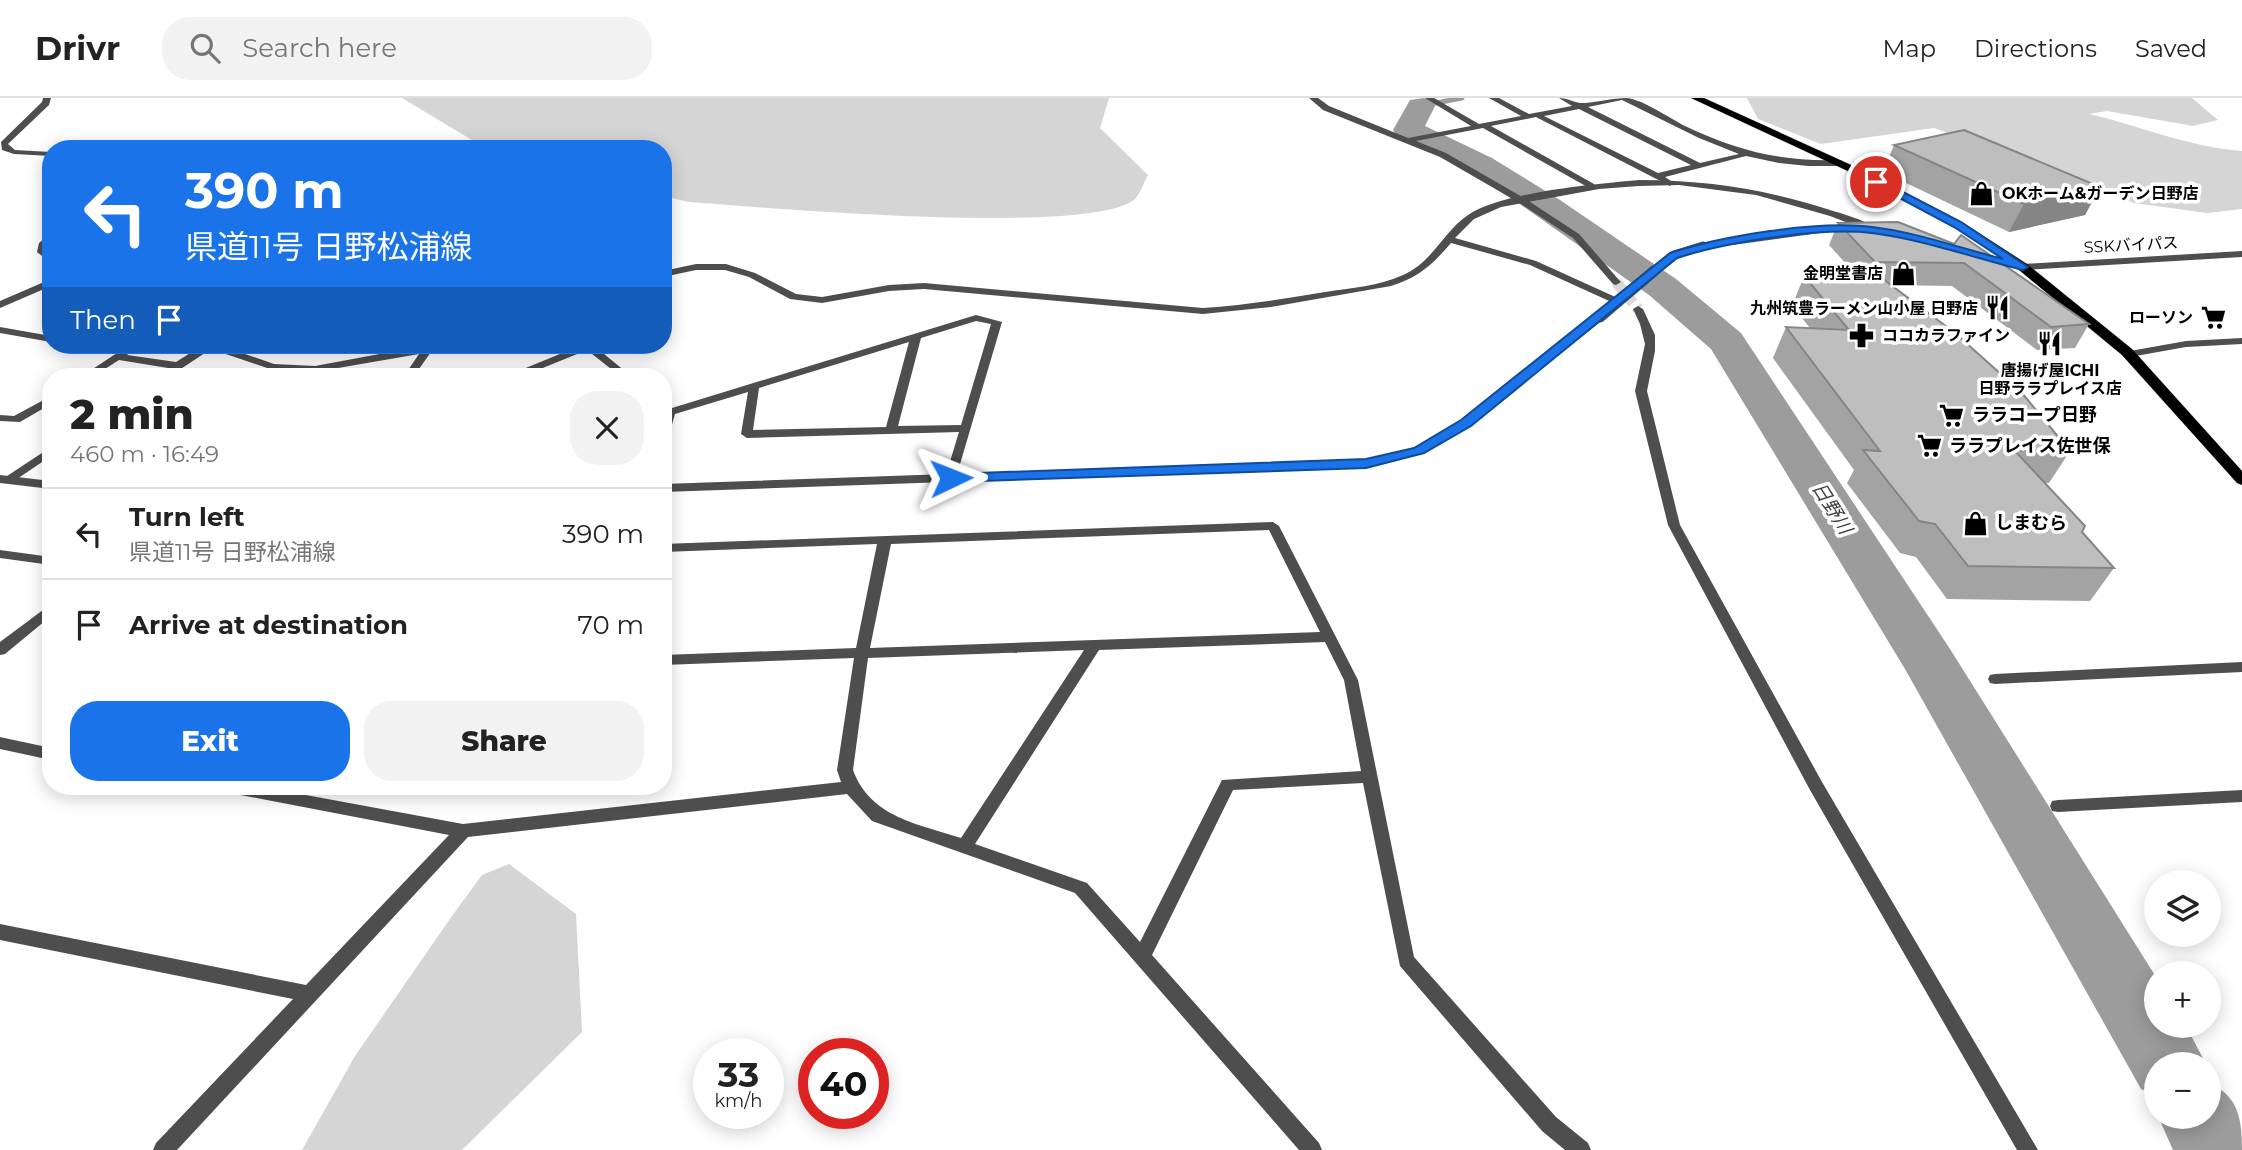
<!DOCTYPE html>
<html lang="en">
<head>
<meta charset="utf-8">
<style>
  body { margin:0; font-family:Montserrat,"Noto Sans JP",sans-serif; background:#f2f2f2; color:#222; height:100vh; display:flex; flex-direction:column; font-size:26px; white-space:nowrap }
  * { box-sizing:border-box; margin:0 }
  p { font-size:23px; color:#767676 }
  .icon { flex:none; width:38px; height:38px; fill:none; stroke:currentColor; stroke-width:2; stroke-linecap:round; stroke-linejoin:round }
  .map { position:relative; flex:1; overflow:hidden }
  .details { position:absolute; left:42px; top:270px; width:630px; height:427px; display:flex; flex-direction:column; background:#fff; border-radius:28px; box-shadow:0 4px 18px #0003 }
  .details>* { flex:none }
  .top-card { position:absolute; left:42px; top:42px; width:630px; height:214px; border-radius:28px; box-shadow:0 4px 18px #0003; background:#1a73e8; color:#fff; overflow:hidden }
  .tools { position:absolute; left:2144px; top:772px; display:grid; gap:14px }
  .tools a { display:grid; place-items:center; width:77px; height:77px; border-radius:50%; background:#fff; box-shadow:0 4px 18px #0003; font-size:35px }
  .speed { position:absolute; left:693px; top:940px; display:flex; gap:14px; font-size:35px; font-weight:700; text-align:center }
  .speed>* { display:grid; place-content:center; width:91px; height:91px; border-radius:50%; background:#fff; box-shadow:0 4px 18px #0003; line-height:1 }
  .speed small { font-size:18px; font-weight:400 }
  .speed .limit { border:10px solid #d22; background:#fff; color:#111 }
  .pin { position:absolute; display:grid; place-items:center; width:60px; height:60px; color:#fff; margin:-30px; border:4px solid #fff; border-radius:50%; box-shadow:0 2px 7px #0007 }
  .me { position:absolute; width:77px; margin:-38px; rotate:88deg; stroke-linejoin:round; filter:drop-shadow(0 0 5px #0008) }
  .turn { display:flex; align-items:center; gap:24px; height:147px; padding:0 28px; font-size:32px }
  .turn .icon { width:91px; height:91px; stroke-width:2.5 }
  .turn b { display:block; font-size:49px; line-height:60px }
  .then { display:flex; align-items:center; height:66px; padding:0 28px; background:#0003; gap:14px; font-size:26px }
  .round { display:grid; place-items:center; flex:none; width:74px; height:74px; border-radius:28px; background:#f2f2f2 }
  .headline { display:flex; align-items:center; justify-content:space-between; height:119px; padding:0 28px }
  h1 { font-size:42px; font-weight:800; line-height:52px }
  .primary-button { display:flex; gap:14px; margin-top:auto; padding:14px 28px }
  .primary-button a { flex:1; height:80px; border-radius:28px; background:#1a73e8; color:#fff; font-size:28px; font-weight:800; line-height:80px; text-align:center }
  .primary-button a+a { background:#f2f2f2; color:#222 }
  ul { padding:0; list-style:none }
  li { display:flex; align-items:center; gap:21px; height:91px; padding:0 28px; border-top:2px solid #e0e0e0 }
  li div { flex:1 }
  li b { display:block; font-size:26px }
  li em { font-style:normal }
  header { display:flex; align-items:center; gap:42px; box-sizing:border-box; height:98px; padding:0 35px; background:#fff; border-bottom:2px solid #e0e0e0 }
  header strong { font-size:33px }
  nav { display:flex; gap:38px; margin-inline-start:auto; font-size:24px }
  .search { width:490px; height:63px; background:#f2f2f2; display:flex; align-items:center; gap:18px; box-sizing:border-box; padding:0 24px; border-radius:28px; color:#767676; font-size:26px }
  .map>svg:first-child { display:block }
  .green { fill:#d5d5d5 }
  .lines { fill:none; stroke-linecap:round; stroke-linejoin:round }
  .stream { stroke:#9c9c9c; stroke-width:5 }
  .river { fill:#9c9c9c; fill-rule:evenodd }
  .minor-tunnel { stroke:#d9d9d9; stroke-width:11; stroke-dasharray:11 5; stroke-linecap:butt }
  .primary-casing { stroke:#dbdbdb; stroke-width:1 }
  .minor { fill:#4e4e4e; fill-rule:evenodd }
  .tertiary { fill:#4e4e4e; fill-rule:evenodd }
  .primary { fill:#000; fill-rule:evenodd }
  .tertiary-bridge-far1 { stroke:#4e4e4e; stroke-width:9 }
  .tertiary-bridge { stroke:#4e4e4e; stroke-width:11 }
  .wall { fill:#a3a3a3 }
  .shaded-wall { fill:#858585 }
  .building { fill:#bebebe; stroke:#858585; stroke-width:2 }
  .route { fill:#1a73e8; stroke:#114b97; stroke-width:2 }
  .labels { text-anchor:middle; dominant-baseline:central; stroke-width:7; stroke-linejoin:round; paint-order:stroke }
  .far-poi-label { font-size:16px; font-weight:bold; fill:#000; stroke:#fff; text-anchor:end }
  .far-street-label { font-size:16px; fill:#000; stroke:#fff }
  .poi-label { font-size:18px; font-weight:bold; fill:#000; stroke:#fff; text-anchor:start }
  .water-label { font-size:19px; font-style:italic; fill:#3d3d3d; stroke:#fff }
</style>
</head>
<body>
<header>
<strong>Drivr</strong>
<div class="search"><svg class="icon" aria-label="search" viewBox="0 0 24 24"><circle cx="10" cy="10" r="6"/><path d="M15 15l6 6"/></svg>Search here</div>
<nav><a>Map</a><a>Directions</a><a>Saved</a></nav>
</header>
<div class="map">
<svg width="2242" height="1052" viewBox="0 0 2242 1052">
  <rect width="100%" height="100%" fill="#fff"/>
  <path class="green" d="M402 0H1109L1100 30 1148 77C1144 84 1140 96 1135 101 1092 139 760 109 689 104L663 98V51H487Z
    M1747 0H2192L2218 22 2193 28 2107 13 2089 16C2140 28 2189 49 2242 53V111L2207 115 2134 105 1934 30 1821 46 1758 21Z
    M509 766 576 816 582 934 462 1052H302L355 958 452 818 482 777Z"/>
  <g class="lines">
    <path class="stream" d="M1420 8 1462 0"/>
    <path class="river" d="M1424 0 1430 2 1435 8 1425 28 1492 60 1560 102 1676 181 1741 235 1950 551 2156 879V928H2186L2206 966H2156V997L2141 991 1905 571 1711 251 1649 197 1514 102 1446 61 1397 39 1393 32 1410 2Z
      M2208 985C2239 997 2242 1022 2242 1052H2173L2158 1018H2208Z"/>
    <path class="minor-tunnel" d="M1616 184 1638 211"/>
    <defs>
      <path id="primary" d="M1691 0H1704L1860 71 1962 124 2027 166 2132 251 2242 373V387L2237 385 2122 257 2019 172 1954 128 1852 75Z"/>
    </defs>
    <use href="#primary" class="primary-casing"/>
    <path class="minor" d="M1309 0H1318L1329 8 1408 40 1471 28 1425 0H1434L1479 26 1521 18 1489 0H1499L1529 16 1572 8 1559 0C1568 0 1576 6 1585 5 1599 4 1612 0 1627 0 1644 2 1669 20 1685 28 1738 53 1781 64 1840 62L1844 65 1840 68H1808L1779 65 1746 58 1665 79 1674 85 1670 88 1536 19 1491 28 1594 86 1595 88 1591 91 1483 30 1416 43 1446 55 1524 100 1579 136 1619 182 1621 184 1616 187 1613 186 1573 140 1518 104 1440 59 1323 12ZM1622 2 1699 40 1739 56 1700 65 1588 9ZM1579 11 1691 67 1658 75 1544 18Z
      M51 181V188L0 210V203Z
      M1638 208 1643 211 1655 237V253L1647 293 1680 427 1822 684 2038 1052H2017L1810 692 1668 427 1635 293 1645 246 1640 226 1633 211Z
      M976 217 1002 224 955 383H947L945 380 959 334 747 340 741 336 748 294 675 316 669 337 663 340V305L672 310ZM976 223 991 226 961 327 898 328 921 240ZM909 244 886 329 753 332 759 290Z
      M0 229 51 238V244L0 235Z
      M2242 240V246L2186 249 2130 259 2125 256 2130 253 2186 243Z
      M81 247 127 250 132 253 127 257 176 264 203 247H219L274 266 315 268 428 247H455L454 249 431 254 414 278H404L419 256 315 274 273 272 211 251 170 278H158L168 270 119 262 94 278H82L117 255 86 250Z
      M582 247H593L631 278H620L587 252 523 278H512L511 276Z
      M51 298V306L20 324 0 323V317L14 318Z
      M51 349V358L11 385H3L1 382Z
      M1273 424 1279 428 1358 582 1414 859 1556 1019 1588 1045 1591 1052H1565L1542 1033 1400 868 1363 685 1233 692 1152 857 1319 1045 1322 1052H1299L1075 795 872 723 847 696 468 739 177 1052H153L156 1045 293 901 0 842V826L306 887 449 737 225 694 219 692 217 688H257L463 726 841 684 837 672 854 560 663 567V557L856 550 877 446 663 454V446ZM1269 432 1320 534 870 550 891 446ZM1325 544 1344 582 1361 673 1222 682 1140 844 1087 785 975 746 1099 552ZM1084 552 961 740C918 726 870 719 853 672L868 560Z
      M0 452 51 459V467L0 460Z
      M51 506V518L5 556 0 557V544Z
      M2242 564V574L1995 586 1990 585 1988 581 1990 577 1995 576Z
      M0 639 51 650V662L0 651Z
      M2242 692V704L2058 714 2052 713 2050 708 2052 703 2058 702Z"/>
    <path class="tertiary" d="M43 0H51L49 7 8 46 15 52 51 54V58L14 56 2 52 1 44 42 4Z
      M129 49H148L152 51H125Z
      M1639 82C1704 82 1765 91 1827 111 1843 116 1863 121 1877 131L1869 133 1830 118 1756 97 1679 87 1639 88 1599 91 1501 109 1474 121 1455 140 1536 163 1622 202 1623 204 1618 207 1530 167 1451 145C1433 166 1418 180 1391 188L1271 209 1203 216 924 191 889 193 822 205 790 201 749 179 725 172H696L663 179V173L696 166H726L755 175 796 196 822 199 889 187 924 185 1203 210C1244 207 1284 201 1325 194 1351 190 1379 188 1403 177 1433 164 1442 135 1468 117 1502 94 1596 86 1639 82Z
      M1834 127 1855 128 1860 131 1855 134 1834 133 1703 151 1698 148 1703 145Z
      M51 135V144L47 148V153L51 157V165L37 154 39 145Z
      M2242 153V159L2023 172 1975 158 1980 155 2023 166Z
      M1600 216 1604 217V221L1470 327 1423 356 1366 369 663 394V386L1366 361 1415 350 1462 323Z
      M0 377 51 383V391L0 385Z"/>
    <use href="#primary" class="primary"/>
    <path class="tertiary-bridge-far1" d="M1652 175 1674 157 1703 148"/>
    <path class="tertiary-bridge" d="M1600 219 1654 173"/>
  </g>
  <path class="wall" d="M1894 47 2100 89 2085 117 2009 134 1883 74Z
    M1898 124 2089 226 2075 250 2037 252 1952 188 1892 187 2070 353 2049 385H2045L2082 434 2114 470 2090 503 1947 501 1916 459 1900 455 1847 385 1854 372 1773 260 1786 229 1810 230 1792 208 1804 178H1857L1829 147 1838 125Z"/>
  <path class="shaded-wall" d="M2100 89 2085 117 2009 134 2024 106Z"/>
  <path class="building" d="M1964 32 2100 89 2024 106 1894 47Z
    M1898 124 1954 146 1961 137 2089 226 2051 229 1964 165 1875 164 1838 125Z
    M1804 178H1879L1955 235 2022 295 2070 353 2014 352 2085 428 2082 434 2114 470 1968 468 1935 426 1919 423 1863 352 1880 353 1786 229 1849 232Z"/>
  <path class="route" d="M1873 82H1880L1961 124 2028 169 2023 172C1975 160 1921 141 1872 135 1821 129 1726 144 1677 160L1471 328 1424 355 1366 370 951 384 945 380 951 376 1366 361 1414 350 1461 322 1670 155C1722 138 1817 122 1872 129 1915 134 1960 150 2003 161L1954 129 1873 86Z"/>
  <defs>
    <symbol id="shop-bare" viewBox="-9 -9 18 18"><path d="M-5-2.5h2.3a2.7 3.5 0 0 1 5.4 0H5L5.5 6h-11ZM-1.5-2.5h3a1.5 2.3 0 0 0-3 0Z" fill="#000" stroke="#fff" stroke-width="2.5" paint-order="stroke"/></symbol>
    <symbol id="restaurant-bare" viewBox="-9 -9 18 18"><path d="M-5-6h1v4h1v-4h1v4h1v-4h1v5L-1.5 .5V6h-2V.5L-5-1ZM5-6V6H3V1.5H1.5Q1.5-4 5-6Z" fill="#000" stroke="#fff" stroke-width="2.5" paint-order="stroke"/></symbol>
    <symbol id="supermarket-bare" viewBox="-9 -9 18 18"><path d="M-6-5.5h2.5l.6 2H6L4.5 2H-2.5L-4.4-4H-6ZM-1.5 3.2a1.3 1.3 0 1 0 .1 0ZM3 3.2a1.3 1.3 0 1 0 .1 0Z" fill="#000" stroke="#fff" stroke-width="2.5" paint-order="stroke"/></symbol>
    <symbol id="pharmacy-bare" viewBox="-9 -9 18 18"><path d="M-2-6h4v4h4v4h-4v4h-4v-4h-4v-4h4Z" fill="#000" stroke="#fff" stroke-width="2.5" paint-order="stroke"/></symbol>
  </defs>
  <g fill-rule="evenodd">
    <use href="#shop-bare" x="1964" y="78" width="35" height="35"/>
    <use href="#shop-bare" x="1886" y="158" width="35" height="35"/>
    <use href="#restaurant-bare" x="1980" y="192" width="35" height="35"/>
    <use href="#supermarket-bare" x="2196" y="202" width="35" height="35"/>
    <use href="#pharmacy-bare" x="1844" y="220" width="35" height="35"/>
    <use href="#restaurant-bare" x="2032" y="228" width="35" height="35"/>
    <use href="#supermarket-bare" x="1934" y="300" width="35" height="35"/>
    <use href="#supermarket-bare" x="1912" y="330" width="35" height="35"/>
    <use href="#shop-bare" x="1958" y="408" width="35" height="35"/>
  </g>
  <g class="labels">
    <g class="far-poi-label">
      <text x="2002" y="95" text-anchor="start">OKホーム&amp;ガーデン日野店</text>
      <text x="1883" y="175">金明堂書店</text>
      <text x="1978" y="210">九州筑豊ラーメン山小屋 日野店</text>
      <text x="2193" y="219">ローソン</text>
      <text x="1882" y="237" text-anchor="start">ココカラファイン</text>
      <text x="2050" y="272" text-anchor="middle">唐揚げ屋ICHI<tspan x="2050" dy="18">日野ララプレイス店</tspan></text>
    </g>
    <g class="far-street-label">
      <text transform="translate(2131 147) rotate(-3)">SSKバイパス</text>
    </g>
    <g class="poi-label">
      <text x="1972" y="317">ララコープ日野</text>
      <text x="1949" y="348">ララプレイス佐世保</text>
      <text x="1995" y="425">しまむら</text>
    </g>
    <g class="water-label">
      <text transform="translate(1832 410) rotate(58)">日野川</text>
    </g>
  </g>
</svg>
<div class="tools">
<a><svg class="icon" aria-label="layers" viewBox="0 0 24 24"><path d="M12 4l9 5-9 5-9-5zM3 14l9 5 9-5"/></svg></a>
<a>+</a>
<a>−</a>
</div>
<div class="speed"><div>33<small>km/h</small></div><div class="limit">40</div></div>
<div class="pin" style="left:1876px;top:84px;background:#d93025"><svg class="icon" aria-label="arrive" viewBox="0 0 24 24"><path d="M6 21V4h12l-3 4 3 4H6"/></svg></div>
<svg class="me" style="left:951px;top:380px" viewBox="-20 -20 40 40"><path d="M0-17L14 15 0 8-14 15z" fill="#1a73e8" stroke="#fff" stroke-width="4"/></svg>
<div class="top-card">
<div class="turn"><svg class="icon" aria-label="left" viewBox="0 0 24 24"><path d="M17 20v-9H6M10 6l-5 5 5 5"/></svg><div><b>390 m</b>県道11号 日野松浦線</div></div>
<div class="then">Then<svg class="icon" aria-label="arrive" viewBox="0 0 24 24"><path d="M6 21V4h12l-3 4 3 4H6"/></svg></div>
</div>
<section class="details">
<div class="headline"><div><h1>2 min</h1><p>460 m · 16:49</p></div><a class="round"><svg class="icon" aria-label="close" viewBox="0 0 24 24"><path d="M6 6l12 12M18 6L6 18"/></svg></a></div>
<ul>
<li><svg class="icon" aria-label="left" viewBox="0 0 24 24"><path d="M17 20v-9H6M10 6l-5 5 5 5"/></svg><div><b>Turn left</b><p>県道11号 日野松浦線</p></div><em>390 m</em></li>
<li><svg class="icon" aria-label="arrive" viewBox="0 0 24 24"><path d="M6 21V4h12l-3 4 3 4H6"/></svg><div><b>Arrive at destination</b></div><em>70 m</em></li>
</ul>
<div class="primary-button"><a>Exit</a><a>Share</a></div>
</section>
</div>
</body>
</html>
